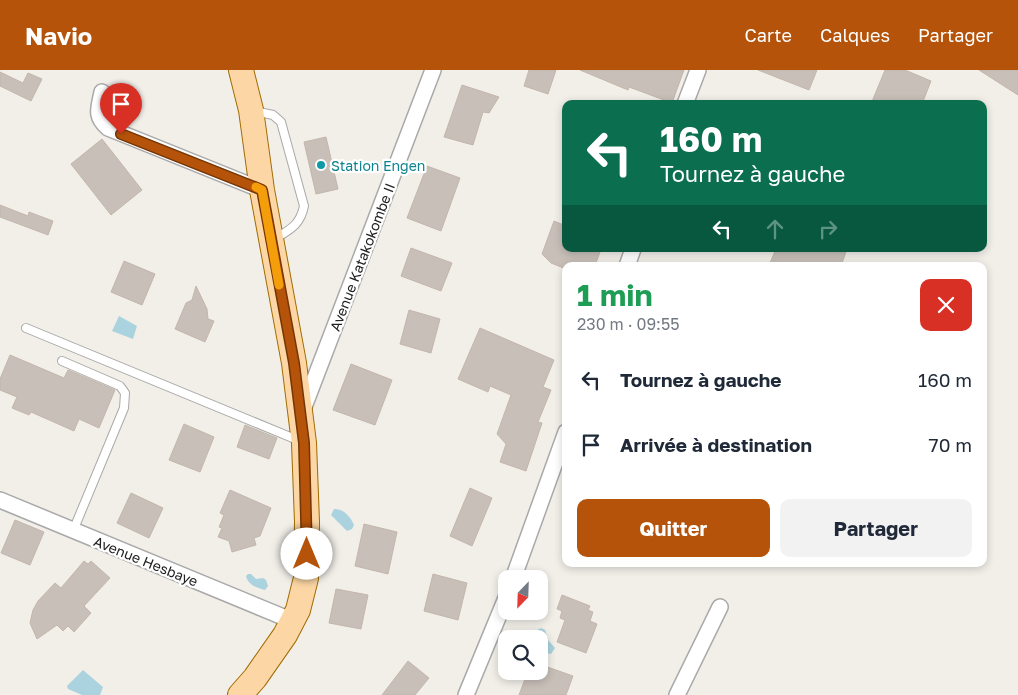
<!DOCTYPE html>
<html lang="fr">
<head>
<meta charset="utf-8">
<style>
  body { margin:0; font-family:"Golos Text",sans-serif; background:#f2f2f3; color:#1f2937; height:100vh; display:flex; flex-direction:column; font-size:19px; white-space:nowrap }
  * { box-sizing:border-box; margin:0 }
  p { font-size:16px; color:#747a83 }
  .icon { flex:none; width:28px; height:28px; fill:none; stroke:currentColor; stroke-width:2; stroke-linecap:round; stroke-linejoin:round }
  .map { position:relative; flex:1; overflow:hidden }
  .drawer { position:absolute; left:562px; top:192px; width:425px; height:305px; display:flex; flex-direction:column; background:#fff; border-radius:10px; box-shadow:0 2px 8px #0003 }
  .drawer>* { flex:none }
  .guide { position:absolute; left:562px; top:30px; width:425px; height:152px; border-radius:10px; box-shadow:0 2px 8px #0003; background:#0b6e4f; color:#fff; overflow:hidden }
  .needle { width:32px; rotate:203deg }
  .buttons { position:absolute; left:498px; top:500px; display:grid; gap:10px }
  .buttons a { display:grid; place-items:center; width:50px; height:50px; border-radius:10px; background:#fff; box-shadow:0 2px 8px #0003; font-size:25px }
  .pin { position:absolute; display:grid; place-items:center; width:42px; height:42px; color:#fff; margin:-51px -21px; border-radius:50% 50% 50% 0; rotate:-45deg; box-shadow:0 0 5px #0007 }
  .pin .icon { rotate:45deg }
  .me { position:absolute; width:55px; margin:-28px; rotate:0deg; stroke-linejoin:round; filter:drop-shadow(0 0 4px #0008) }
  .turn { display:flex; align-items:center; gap:18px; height:105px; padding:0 15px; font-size:22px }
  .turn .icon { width:65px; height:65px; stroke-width:2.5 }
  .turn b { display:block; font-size:35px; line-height:42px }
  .lanes { display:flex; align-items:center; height:48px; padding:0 15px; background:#0003; justify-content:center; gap:25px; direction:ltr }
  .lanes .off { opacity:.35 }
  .round { display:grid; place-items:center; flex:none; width:52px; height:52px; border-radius:10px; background:#f2f2f3 }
  .overview { display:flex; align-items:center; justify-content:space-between; height:85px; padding:0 15px }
  h1 { font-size:30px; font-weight:700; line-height:38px; color:#1e9e55 }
  .button { display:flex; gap:10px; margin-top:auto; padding:10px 15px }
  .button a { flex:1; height:58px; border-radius:10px; background:#b45309; color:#fff; font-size:20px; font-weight:700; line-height:58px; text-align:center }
  .button a+a { background:#f2f2f3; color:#1f2937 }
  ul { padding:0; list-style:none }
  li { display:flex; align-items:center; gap:15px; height:65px; padding:0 15px }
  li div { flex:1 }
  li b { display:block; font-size:19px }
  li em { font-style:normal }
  header { display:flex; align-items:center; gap:30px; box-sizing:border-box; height:70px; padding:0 25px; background:#b45309; color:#fff }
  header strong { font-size:24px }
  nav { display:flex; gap:28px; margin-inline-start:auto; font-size:18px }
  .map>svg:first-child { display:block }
  .water { fill:#aad3df }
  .building { fill:#c7bfb8; stroke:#c4b6ab }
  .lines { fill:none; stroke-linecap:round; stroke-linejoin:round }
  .lane-casing { stroke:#a9a9a9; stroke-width:10 }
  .street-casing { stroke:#a9a9a9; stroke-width:18 }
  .primary-casing { stroke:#a06b00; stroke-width:26 }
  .lane { stroke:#fff; stroke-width:8 }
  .street { stroke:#fff; stroke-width:15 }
  .primary { stroke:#fcd6a4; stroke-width:24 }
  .route-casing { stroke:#753606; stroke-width:12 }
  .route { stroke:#b45309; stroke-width:9 }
  .slow { stroke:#f59e0b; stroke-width:9 }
  .culture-dot { fill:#0f9aa8; stroke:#fff; stroke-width:2 }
  .labels { text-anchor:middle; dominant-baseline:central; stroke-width:4.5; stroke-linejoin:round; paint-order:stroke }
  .culture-label { font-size:14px; fill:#0d838f; stroke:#fff; text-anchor:start }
  .street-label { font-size:14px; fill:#222; stroke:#fff }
</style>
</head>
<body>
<header>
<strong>Navio</strong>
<nav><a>Carte</a><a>Calques</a><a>Partager</a></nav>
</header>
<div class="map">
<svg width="1018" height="625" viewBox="0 0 1018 625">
  <rect width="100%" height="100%" fill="#f2efe9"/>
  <path class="water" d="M119 246 137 256 133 269 112 261Z
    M334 439C343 438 351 447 354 455L352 459 347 461C345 459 333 447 331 445Z
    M248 504H251L256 509 263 508 266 510 268 516 265 520C257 518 248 515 246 506Z
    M541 558 545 560 548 570 555 578 551 584 546 583 540 579 539 569H534L533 562Z
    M83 600 103 617 100 625H82L68 619 67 616Z"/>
  <path class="building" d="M529 0H556L548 24 524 16Z
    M580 0H684L672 33 629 17 628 20Z
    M758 0H817L809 20Z
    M885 0H905L931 11 922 34H871Z
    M979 0H1018V25Z
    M0 2 23 13 28 3 42 9 31 31 0 16Z
    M462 15 499 27 489 43 483 42 473 75 444 67Z
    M326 67 338 119 316 124 304 72Z
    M102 69 142 120 111 145 71 94Z
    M427 96 460 108 441 161 407 148Z
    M0 135 28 146 29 142 53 151 48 165 0 147Z
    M554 151 566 156V179H601L595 196H566V199L551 193 542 184Z
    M411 178 452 193 441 221 401 206Z
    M776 179H847L841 196H778L770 193Z
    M124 191 155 204 142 235 111 222Z
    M196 216 207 239 208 249 214 251 205 272 175 259 186 233 192 230Z
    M409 240 440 249 431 283 400 274Z
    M480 258 554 290 543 317 551 320 538 352 542 353 526 401 500 392 506 374 497 364 511 325 490 316 488 322 458 309Z
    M10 285 64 308 68 300 115 320 99 358 79 349 74 361 31 342 29 345 12 338 17 327 0 320V309Z
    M351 294 392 310 375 355 333 340Z
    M184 354 214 367 200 402 169 390Z
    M245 355 277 368 269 389 237 377Z
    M470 418 492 428 472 476 450 466Z
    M230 420 271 438 260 466 254 468 256 475 232 482 229 471 218 467 222 458 219 457 224 445 220 443Z
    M131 423 163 438 149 468 117 453Z
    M15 450 44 462 30 495 1 483Z
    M364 454 397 462 388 504 355 496Z
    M84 491 88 494 91 491 110 508 84 536 91 543 74 562 68 556 63 561 57 555 37 569 30 553 33 540 38 531 55 513 61 518Z
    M433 504 467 513 458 550 424 541Z
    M336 519 368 525 361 559 329 553Z
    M562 525 590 536 588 540 593 542 590 551 597 554 586 583 557 572 565 550 560 548 562 541 557 539Z
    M408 591 429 608 415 625H382Z
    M539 594 573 606 566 625H519L528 601H539Z"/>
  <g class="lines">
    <defs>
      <path id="lane" d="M254 41 273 45 281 52 304 136C300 156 289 160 273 170
        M26 258 300 371
        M62 291 120 316 125 323 124 338 73 461"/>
      <path id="street" d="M102 22C99 38 94 46 108 58L262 120
        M685 34 698 0
        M627 196 633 179
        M302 342 433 0
        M0 430 293 551
        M513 509 566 362
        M466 625 506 528
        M677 625 720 537"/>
      <path id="primary" d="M240 625 255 608 285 565 298 540 306 508 307 452 304 373 294 293 262 120 251 40 241 0"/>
    </defs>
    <use href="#lane" class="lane-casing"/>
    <use href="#street" class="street-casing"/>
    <use href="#primary" class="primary-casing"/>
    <use href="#lane" class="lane"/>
    <use href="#street" class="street"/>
    <use href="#primary" class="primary"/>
  </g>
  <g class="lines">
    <defs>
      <path id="route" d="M121 64 262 120 294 293 304 373 307 484"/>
    </defs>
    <use href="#route" class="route-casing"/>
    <use href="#route" class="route"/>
    <path class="slow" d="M256 117 262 120 279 215"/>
  </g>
  <circle class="culture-dot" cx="321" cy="95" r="5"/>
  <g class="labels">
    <g class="culture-label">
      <text x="331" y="95">Station Engen</text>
    </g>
    <g class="street-label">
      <text transform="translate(362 187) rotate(-69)">Avenue Katakokombe II</text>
      <text transform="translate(146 491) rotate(22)">Avenue Hesbaye</text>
    </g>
  </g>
</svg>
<div class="buttons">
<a><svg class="needle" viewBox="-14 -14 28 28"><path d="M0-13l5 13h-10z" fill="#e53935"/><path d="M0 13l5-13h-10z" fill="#747a83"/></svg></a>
<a><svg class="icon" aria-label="search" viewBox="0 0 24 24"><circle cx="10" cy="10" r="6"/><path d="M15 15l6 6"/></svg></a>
</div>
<div class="pin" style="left:121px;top:64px;background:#d93025"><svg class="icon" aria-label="arrive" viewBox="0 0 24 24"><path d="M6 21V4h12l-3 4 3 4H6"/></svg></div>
<svg class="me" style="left:307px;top:484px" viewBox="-20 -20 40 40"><circle r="19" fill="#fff"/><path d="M0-13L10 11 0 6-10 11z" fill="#b45309"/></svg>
<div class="guide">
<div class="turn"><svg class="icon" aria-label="left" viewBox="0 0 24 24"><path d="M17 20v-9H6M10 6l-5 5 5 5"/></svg><div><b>160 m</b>Tournez à gauche</div></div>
<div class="lanes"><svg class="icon" aria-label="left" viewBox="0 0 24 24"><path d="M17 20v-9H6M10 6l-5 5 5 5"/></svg><svg class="icon off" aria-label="ahead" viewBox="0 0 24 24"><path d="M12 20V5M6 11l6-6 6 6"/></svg><svg class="icon off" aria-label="right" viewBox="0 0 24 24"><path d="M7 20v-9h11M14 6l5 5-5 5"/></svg></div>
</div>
<section class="drawer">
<div class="overview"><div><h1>1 min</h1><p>230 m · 09:55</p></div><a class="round" style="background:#d93025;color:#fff"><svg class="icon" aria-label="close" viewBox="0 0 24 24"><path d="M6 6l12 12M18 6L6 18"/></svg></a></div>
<ul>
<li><svg class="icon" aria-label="left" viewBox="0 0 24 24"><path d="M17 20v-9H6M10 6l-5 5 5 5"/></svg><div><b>Tournez à gauche</b></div><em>160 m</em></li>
<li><svg class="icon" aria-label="arrive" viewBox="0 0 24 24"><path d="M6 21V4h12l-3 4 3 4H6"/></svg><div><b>Arrivée à destination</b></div><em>70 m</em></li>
</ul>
<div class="button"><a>Quitter</a><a>Partager</a></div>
</section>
</div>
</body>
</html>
